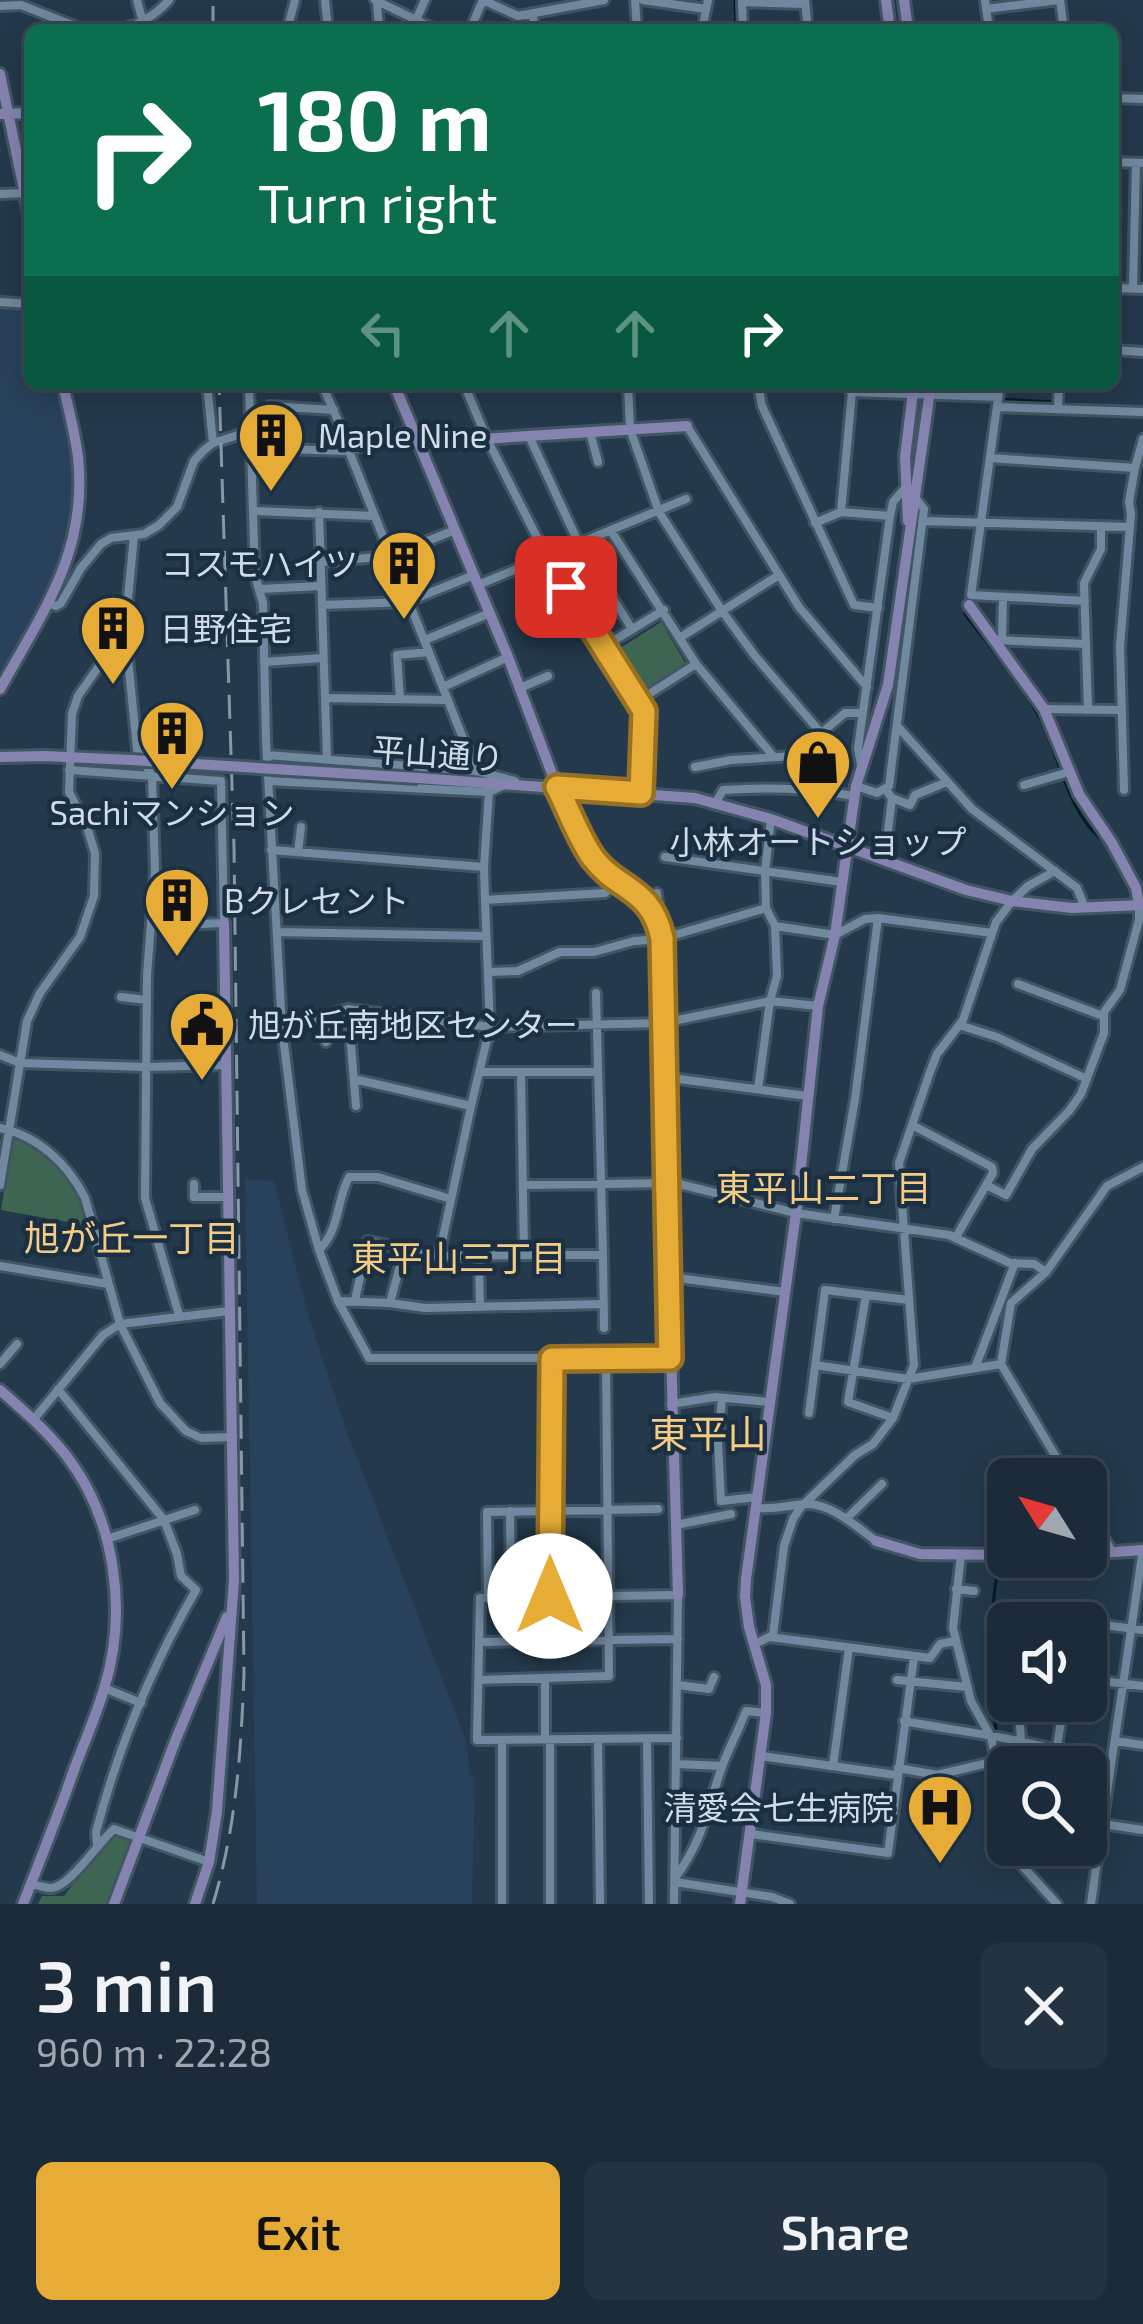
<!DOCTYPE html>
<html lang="en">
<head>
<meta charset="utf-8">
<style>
  body { margin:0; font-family:"Exo 2","Noto Sans JP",sans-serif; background:#243341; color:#f1f3f6; height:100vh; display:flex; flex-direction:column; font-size:45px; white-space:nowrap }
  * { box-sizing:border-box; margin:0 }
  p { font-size:39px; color:#a0a7ae }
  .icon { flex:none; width:66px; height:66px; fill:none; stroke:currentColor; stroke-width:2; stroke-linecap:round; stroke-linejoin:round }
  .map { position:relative; height:1904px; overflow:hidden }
  .side { display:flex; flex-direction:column; background:#1b2b39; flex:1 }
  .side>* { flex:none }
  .banner { position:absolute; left:24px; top:24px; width:1095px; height:366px; border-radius:18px; box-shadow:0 6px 30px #0003,0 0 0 3px #394753; background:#0b6e4f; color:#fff; overflow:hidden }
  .needle { width:78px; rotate:307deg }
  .controls { position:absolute; left:987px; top:1458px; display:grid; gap:24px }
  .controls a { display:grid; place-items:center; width:120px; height:120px; border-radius:18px; background:#1b2b39; box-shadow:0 6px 30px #0003,0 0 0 3px #394753; font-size:60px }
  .pin { position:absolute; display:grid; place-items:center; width:102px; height:102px; color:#fff; margin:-51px; border-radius:24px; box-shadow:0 6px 18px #0006 }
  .me { position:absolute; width:132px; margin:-66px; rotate:0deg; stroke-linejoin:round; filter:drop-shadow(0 0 9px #0008) }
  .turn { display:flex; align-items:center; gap:42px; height:252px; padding:0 36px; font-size:54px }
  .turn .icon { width:156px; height:156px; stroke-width:2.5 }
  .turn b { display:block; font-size:84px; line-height:102px }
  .lanes { display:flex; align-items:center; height:114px; padding:0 36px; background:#0003; justify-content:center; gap:60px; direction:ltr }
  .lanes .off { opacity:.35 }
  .round { display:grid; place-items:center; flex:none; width:126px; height:126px; border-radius:18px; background:#243341 }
  .head { display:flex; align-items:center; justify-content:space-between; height:204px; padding:0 36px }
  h1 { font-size:72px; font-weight:600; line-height:90px }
  .button { display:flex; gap:24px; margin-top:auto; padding:24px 36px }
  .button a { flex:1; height:138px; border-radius:18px; background:#e6ac36; color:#111; font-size:48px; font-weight:600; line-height:138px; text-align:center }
  .button a+a { background:#243341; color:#f1f3f6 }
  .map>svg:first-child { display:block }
  .built { fill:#27425a }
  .green { fill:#3e6551 }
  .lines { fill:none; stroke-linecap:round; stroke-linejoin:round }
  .stream { stroke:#031d27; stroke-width:3 }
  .street-casing { stroke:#425564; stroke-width:14 }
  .secondary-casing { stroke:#425564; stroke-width:16 }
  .street { stroke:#71899f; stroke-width:8 }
  .secondary { stroke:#8584b0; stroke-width:10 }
  .rail { stroke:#8798a6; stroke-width:3; stroke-dasharray:24 12; stroke-linecap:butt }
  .secondary-bridge-casing { stroke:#425564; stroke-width:16; stroke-linecap:butt }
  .secondary-bridge { stroke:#8584b0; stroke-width:10 }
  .route-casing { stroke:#967023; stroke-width:30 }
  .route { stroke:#e6ac36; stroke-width:21 }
  .labels { text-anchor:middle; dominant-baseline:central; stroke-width:9; stroke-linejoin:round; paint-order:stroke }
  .poi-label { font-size:33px; fill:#d0dde8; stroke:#1a2f41; text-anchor:start }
  .street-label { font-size:33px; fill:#d0dde8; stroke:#1a2f41 }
  .neighbourhood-label { font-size:36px; fill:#f4cc85; stroke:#1a2f41 }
  .quarter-label { font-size:39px; fill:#f4cc85; stroke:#1a2f41 }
</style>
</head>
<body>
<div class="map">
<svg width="1143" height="1904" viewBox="0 0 1143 1904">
  <rect width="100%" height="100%" fill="#24394c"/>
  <path class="built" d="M0 306 30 307V384H57L70 450 73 484V502L59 567 0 676Z
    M245 1179 274 1181 310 1321 344 1424 466 1741 470 1776 475 1777 472 1904H257Z"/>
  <path class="green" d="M661 622 686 664 640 697 611 654Z
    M13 1137C57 1154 74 1184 90 1226L1 1210Z
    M118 1835 133 1839 109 1904H38L42 1896H64L107 1841Z"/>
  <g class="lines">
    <path class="stream" d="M735 0 736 30
      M1065 0 1069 30
      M712 384V390
      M970 392 992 393
      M999 399 1052 402
      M1064 402 1065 384
      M978 519 990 414
      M967 594 965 614C991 649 1022 683 1042 722 1060 760 1068 811 1101 839
      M996 1732C991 1676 988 1624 998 1568
      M998 1746 999 1762 1022 1767"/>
    <defs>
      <path id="street" d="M137 0 145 30
        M325 0 328 30
        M375 0 437 30
        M483 0 518 16 604 0
        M635 0 637 30
        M643 0 706 9
        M985 0 989 30
        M1060 0 1064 30
        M805 1 808 30
        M377 2 379 30
        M742 2 805 4
        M742 2 743 30
        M0 6 21 5 85 30
        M986 9 1059 0
        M533 13 534 30
        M416 20 425 0
        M116 30C137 26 155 16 169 0
        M287 30 295 0
        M470 30 483 0
        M702 30 708 0
        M1113 98 1143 99
        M1113 162 1143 163
        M0 194 28 193
        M1113 288 1143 289
        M1133 288 1136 163
        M0 302 30 304
        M1113 350 1143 352
        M207 384 213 443
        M249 384 255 576 263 603 266 740 282 1028 302 1190 319 1250 338 1301 369 1358H669
        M322 384 338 421
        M464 384 487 439 547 557 644 711 641 792
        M628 384 630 429 659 512 722 611 755 656 821 733
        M758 384 762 406 854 605 878 608
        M1000 384 971 595 1085 601
        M270 406 334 410
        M997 407 1143 412
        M1058 409 1059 384
        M687 426 799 607 867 687
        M590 432 598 462
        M529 436 579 544 632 629
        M249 448 349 451 413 429
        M349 451 476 771
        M990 458 1135 468 1143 439
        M253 511 374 516
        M319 512 327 759
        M841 512 890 516
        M922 521 1130 527
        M815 523 841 512 852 392 998 397
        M611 531 696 664 773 756
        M134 536 125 629 137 749 152 776 155 871 147 975 145 1198 179 1315
        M321 562 390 556 455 530
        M478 585 686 499
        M259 589 321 586
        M47 603 56 606 61 603 81 568 101 544 111 538 144 534 159 525 177 507 194 461 203 451 213 443 251 431
        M322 605 407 602 474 575
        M681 637 779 575
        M425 640 490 613
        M995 640 1086 644
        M1002 640 1003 597
        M603 647 664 610
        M264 662 323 658
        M443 687 508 657
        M520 688 548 676
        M325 698 448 700
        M400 699 397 655 429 652
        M638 701 696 664
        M1044 709 1120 710
        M1088 710 1084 583 1101 549V526
        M899 728 972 809 1077 888 1085 908
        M267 755 476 771 515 781
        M861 765 858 748 890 516 893 502 905 488
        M695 767 731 760 794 756 845 713H863
        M69 770 221 781 224 923 152 926
        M269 781 489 792 502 786
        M1024 785 1069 772
        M856 786 877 793 889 786 924 509 917 500
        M886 790 892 798 910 805 915 795 947 782
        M1124 790 1120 646 1131 514 1129 502 1135 468
        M716 802 723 790C772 787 806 788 854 796
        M888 831 892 798
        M271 850 484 867 485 900 605 893 618 879
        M298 852 301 827
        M665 857 842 882
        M484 867 489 792
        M652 911 658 905 657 893
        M775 926 835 935 865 919 878 918 992 933
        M277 932 485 936
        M489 972 518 971 560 952H594L634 941 661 939 766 908
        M1018 984 1103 1016
        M596 993 603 1255
        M121 997 147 1000
        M348 1009 356 1106
        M323 1017 326 1042
        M959 1025 997 1037 1087 1079
        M282 1028 348 1009 490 1027 663 1023 770 1001 818 1006
        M0 1055 20 1063 147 1067 226 1065
        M481 1072H597
        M521 1074 524 1255H603L604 1328
        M664 1077 807 1096
        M354 1079 471 1106 490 1027 485 900
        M758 1089 770 1001 777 976 775 926 766 908 765 871 771 819
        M912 1125 992 1167 993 1173 956 1237
        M0 1128C38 1136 68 1164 85 1198L120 1324 160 1403 186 1431 201 1438 233 1437
        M194 1184V1197H228
        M0 1185 27 1021 40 993 80 937 94 896 95 853 87 827 69 792 72 714 78 696 124 630
        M524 1185 675 1183 796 1213 949 1235 1010 1263 1034 1264 1046 1272
        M986 1185 1006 1195 1032 1149 1069 1111 1081 1094 1104 1033V1012L1120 990 1139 920V905
        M834 1219 855 1099 878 918
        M320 1249C340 1228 336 1202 349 1177H378L451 1199
        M439 1256 471 1106
        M479 1256 480 1307
        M0 1266 108 1284
        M670 1277 785 1292
        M866 1295 848 1402 893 1418
        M355 1300 368 1241 439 1256 524 1255
        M338 1301 390 1303 404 1250
        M390 1303 425 1308 604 1304
        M0 1364 17 1344
        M815 1365 908 1379 1001 1364
        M975 1368 1015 1263
        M58 1389 164 1520 177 1554 181 1576 196 1590C152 1666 118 1748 96 1832L97 1844
        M722 1398 718 1443 721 1501 757 1497
        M671 1404 715 1397 770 1402
        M809 1413 825 1290 909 1300
        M34 1419 103 1335 120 1324 229 1311
        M1069 1479 1001 1364 1011 1303 1046 1272 1107 1186 1143 1167
        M756 1508C777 1510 787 1505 806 1504 831 1503 857 1527 876 1541
        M1086 1508 1112 1551
        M510 1511 511 1597
        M846 1519 882 1484
        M676 1525 731 1514
        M107 1539 195 1510
        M961 1555 953 1628 971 1701 991 1737 996 1761 992 1793 1006 1848 1057 1904
        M956 1589 974 1591
        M551 1596 552 1359
        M488 1598 487 1512 658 1509
        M1049 1618 1143 1630
        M770 1637 930 1658 940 1644 955 1641
        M479 1642 678 1639
        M755 1644 773 1635 784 1546 793 1519 800 1508 855 1455 873 1444 893 1418 914 1365 899 1163 930 1072 937 1054 963 1020 996 922 1012 901 1028 886 1055 871
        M998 1667 1008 1668
        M1086 1679 1143 1686
        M479 1680 609 1676 606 1359
        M897 1680 967 1687
        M678 1685 709 1689 714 1677
        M104 1688 141 1703
        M1018 1701 1021 1739
        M904 1721C955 1731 1008 1736 1057 1750
        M545 1740V1679
        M598 1740 600 1904
        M647 1740 649 1904
        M1115 1741 1143 1745
        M761 1756 896 1775
        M677 1764 722 1766
        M833 1766 849 1648
        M1054 1767 1064 1701
        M898 1768 937 1775 996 1761
        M1103 1824 1143 1830
        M751 1834 888 1853 914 1657
        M1077 1845 1081 1851 1098 1853 1091 1904
        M1098 1853 1143 1549
        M1019 1860 1044 1845
        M675 1878C705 1837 707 1808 723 1764 730 1746 739 1729 746 1711L766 1713
        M675 1882 772 1897 790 1904
        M31 1884C38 1885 44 1888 51 1888 69 1888 97 1844 114 1829L209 1862
        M502 1904V1740
        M550 1904V1740
        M674 1904 678 1595 480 1598 477 1740 677 1738"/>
      <path id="secondary" d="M886 0 890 30
        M904 0 908 30
        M0 74 30 218
        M0 114 30 113
        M394 384 508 657 557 787 597 862 635 891 648 906 659 927 678 1595
        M847 384 852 392
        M419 443 687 426
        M908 521 905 457 914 384
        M969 605 1044 709 1079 794 1112 843 1136 888 1139 905
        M0 689C43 611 88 552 78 457 75 433 68 408 63 384
        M0 757 44 756 131 760
        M418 778 695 798 771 819 966 890 1012 901 1072 908 1143 905
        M0 1390C23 1410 46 1430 65 1454 116 1519 128 1612 104 1689 96 1716 85 1741 75 1767 59 1813 41 1858 23 1904
        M876 1541 920 1554 1008 1555
        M1086 1554 1143 1550
        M114 1904 176 1739 227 1617
        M195 1904 209 1862 217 1811 234 1580 224 923
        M740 1904 766 1713V1685L749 1627 745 1597 746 1579 796 1213 818 1006 835 935 856 786 888 685 931 384"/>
    </defs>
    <use href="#street" class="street-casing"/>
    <use href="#secondary" class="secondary-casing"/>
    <use href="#street" class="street"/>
    <use href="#secondary" class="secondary"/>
    <path class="rail" d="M213 30V0
      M213 1904C236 1828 241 1753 244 1674L234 847 219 384"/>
    <defs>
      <path id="secondary-bridge" d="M131 760 418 778"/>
    </defs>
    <use href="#secondary-bridge" class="secondary-bridge-casing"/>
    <use href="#secondary-bridge" class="secondary-bridge"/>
  </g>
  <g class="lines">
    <defs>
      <path id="route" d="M550 1596 552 1359 670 1358 662 938C651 887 618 891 593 858 578 837 569 810 557 787L641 793 644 711 566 587"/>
    </defs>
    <use href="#route" class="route-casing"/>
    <use href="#route" class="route"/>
  </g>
  <defs>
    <symbol id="building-pin" viewBox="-11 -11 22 30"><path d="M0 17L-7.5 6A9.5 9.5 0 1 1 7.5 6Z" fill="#e6ac36" stroke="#1a2f41"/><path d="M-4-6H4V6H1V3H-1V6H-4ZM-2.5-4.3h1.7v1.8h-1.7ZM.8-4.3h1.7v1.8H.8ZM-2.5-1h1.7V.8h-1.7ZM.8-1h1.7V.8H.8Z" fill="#111"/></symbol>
    <symbol id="shop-pin" viewBox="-11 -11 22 30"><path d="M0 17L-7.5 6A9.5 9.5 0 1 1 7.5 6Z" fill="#e6ac36" stroke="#1a2f41"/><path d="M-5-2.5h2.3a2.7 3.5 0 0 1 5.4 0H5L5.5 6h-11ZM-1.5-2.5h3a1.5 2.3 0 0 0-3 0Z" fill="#111"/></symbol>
    <symbol id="civic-pin" viewBox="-11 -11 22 30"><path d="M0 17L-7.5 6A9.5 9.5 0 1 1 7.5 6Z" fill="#e6ac36" stroke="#1a2f41"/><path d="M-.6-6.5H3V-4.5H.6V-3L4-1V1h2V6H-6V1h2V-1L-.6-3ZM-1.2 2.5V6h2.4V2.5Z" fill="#111"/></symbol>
    <symbol id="hospital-pin" viewBox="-11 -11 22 30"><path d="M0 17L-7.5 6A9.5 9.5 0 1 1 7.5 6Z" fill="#e6ac36" stroke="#1a2f41"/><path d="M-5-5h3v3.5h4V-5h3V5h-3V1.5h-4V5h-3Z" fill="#111"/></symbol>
  </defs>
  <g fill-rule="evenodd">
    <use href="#building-pin" x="233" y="397" width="76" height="104"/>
    <use href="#building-pin" x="366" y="525" width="76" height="104"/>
    <use href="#building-pin" x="75" y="590" width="76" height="104"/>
    <use href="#building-pin" x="134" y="695" width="76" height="104"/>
    <use href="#shop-pin" x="780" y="724" width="76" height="104"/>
    <use href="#building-pin" x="139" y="862" width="76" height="104"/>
    <use href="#civic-pin" x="164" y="986" width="76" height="104"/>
    <use href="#hospital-pin" x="902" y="1769" width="76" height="104"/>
  </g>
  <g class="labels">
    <g class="poi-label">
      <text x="318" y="435">Maple Nine</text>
      <text x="358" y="563" text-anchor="end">コスモハイツ</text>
      <text x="160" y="628">日野住宅</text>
      <text x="172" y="812" text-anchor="middle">Sachiマンション</text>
      <text x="818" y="841" text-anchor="middle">小林オートショップ</text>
      <text x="224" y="900">Bクレセント</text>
      <text x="248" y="1024">旭が丘南地区センター</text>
      <text x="894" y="1807" text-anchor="end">清愛会七生病院</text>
    </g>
    <g class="street-label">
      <text transform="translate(438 753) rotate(4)">平山通り</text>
    </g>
    <g class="neighbourhood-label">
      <text x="824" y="1186">東平山二丁目</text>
      <text x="132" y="1236">旭が丘一丁目</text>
      <text x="459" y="1256">東平山三丁目</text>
    </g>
    <g class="quarter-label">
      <text x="708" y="1432">東平山</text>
    </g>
  </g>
</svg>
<div class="controls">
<a><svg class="needle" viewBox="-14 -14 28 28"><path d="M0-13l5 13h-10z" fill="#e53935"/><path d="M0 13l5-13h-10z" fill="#a0a7ae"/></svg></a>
<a><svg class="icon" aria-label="sound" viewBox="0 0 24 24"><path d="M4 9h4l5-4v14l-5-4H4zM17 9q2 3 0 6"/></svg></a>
<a><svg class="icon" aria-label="search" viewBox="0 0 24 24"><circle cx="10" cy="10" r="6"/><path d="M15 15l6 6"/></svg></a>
</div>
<div class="pin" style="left:566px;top:587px;background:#d93025"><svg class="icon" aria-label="arrive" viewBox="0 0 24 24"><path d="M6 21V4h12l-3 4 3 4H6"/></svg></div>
<svg class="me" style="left:550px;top:1596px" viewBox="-20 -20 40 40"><circle r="19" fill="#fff"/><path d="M0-13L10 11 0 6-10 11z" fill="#e6ac36"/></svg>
<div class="banner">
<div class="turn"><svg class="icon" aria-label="right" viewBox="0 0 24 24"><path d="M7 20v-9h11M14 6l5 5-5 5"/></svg><div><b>180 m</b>Turn right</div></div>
<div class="lanes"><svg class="icon off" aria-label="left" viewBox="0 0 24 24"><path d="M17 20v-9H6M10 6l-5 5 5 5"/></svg><svg class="icon off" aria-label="ahead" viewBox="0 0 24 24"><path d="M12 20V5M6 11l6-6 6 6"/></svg><svg class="icon off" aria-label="ahead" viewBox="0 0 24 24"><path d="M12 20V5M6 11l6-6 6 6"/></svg><svg class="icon" aria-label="right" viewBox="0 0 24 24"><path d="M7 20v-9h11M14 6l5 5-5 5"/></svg></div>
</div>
</div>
<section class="side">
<div class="head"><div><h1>3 min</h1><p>960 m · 22:28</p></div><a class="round"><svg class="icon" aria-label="close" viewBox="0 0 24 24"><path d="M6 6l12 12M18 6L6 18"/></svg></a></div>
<div class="button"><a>Exit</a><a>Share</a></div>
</section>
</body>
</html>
